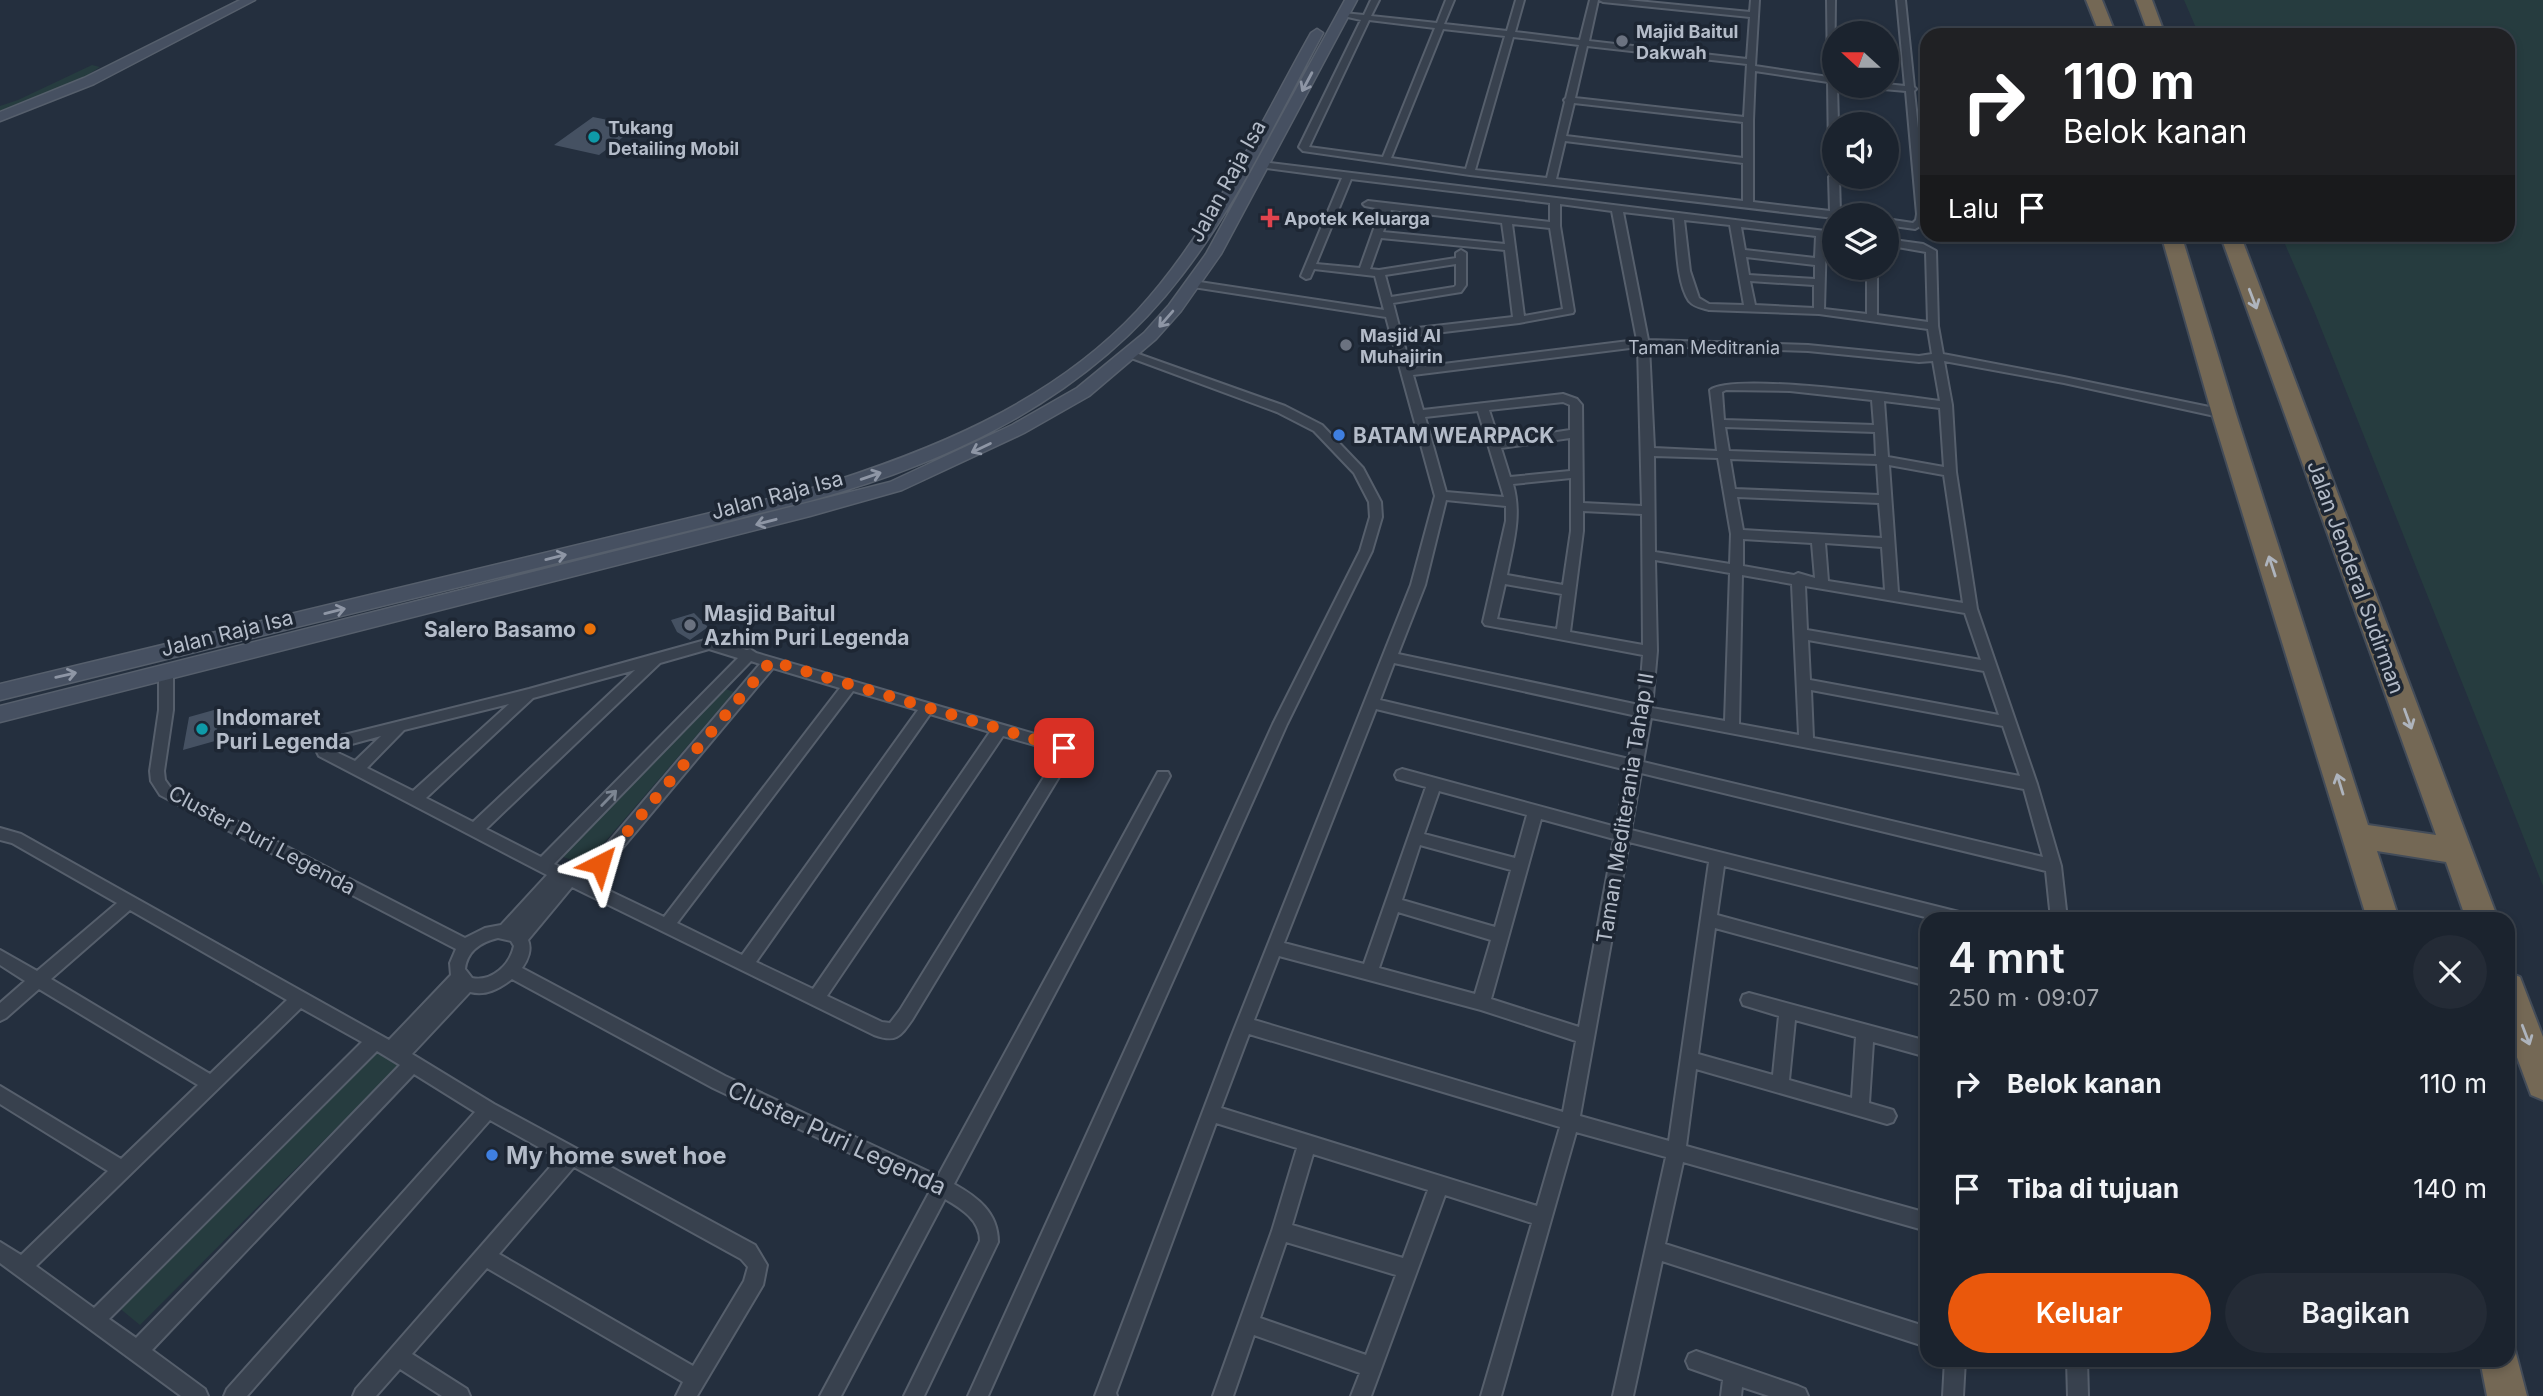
<!DOCTYPE html>
<html lang="id">
<head>
<meta charset="utf-8">
<style>
  body { margin:0; font-family:Inter,sans-serif; background:#242b36; color:#f1f3f6; height:100vh; display:flex; flex-direction:column; font-size:26px; white-space:nowrap }
  * { box-sizing:border-box; margin:0 }
  p { font-size:23px; color:#a0a4aa }
  .icon { flex:none; width:38px; height:38px; fill:none; stroke:currentColor; stroke-width:2; stroke-linecap:round; stroke-linejoin:round }
  .map { position:relative; flex:1; overflow:hidden }
  .panel { position:absolute; left:1920px; top:912px; width:595px; height:455px; display:flex; flex-direction:column; background:#1b232e; border-radius:21px; box-shadow:0 4px 10px #0003,0 0 0 2px #39404a }
  .panel>* { flex:none }
  .guide { position:absolute; left:1920px; top:28px; width:595px; height:214px; border-radius:21px; box-shadow:0 4px 10px #0003,0 0 0 2px #39404a; background:#202124; color:#fff; overflow:hidden }
  .needle { width:46px; rotate:291deg }
  .controls { position:absolute; left:1822px; top:21px; display:grid; gap:14px }
  .controls a { display:grid; place-items:center; width:77px; height:77px; border-radius:50%; background:#1b232e; box-shadow:0 4px 10px #0003,0 0 0 2px #39404a; font-size:35px }
  .pin { position:absolute; display:grid; place-items:center; width:60px; height:60px; color:#fff; margin:-30px; border-radius:14px; box-shadow:0 4px 10px #0006 }
  .me { position:absolute; width:77px; margin:-38px; rotate:40deg; stroke-linejoin:round; filter:drop-shadow(0 0 5px #0008) }
  .turn { display:flex; align-items:center; gap:24px; height:147px; padding:0 28px; font-size:32px }
  .turn .icon { width:91px; height:91px; stroke-width:2.5 }
  .turn b { display:block; font-size:49px; line-height:60px }
  .then { display:flex; align-items:center; height:66px; padding:0 28px; background:#0003; gap:14px; font-size:26px }
  .round { display:grid; place-items:center; flex:none; width:74px; height:74px; border-radius:37px; background:#242b36 }
  .summary { display:flex; align-items:center; justify-content:space-between; height:119px; padding:0 28px }
  h1 { font-size:42px; font-weight:600; line-height:52px }
  .action { display:flex; gap:14px; margin-top:auto; padding:14px 28px }
  .action a { flex:1; height:80px; border-radius:42px; background:#ea580c; color:#fff; font-size:28px; font-weight:600; line-height:80px; text-align:center }
  .action a+a { background:#242b36; color:#f1f3f6 }
  ul { padding:0; list-style:none }
  li { display:flex; align-items:center; gap:21px; height:105px; padding:0 28px }
  li div { flex:1 }
  li b { display:block; font-size:26px }
  li em { font-style:normal }
  .map>svg:first-child { display:block }
  .green { fill:#263c3f }
  .building { fill:#455162 }
  .lines { fill:none; stroke-linecap:round; stroke-linejoin:round }
  .street-casing { stroke:#565f6c; stroke-width:4 }
  .secondary-casing { stroke:#565f6c; stroke-width:3 }
  .highway-casing { stroke:#434c59; stroke-width:4 }
  .street { fill:#38414e; fill-rule:evenodd }
  .secondary { fill:#465061; fill-rule:evenodd }
  .highway { fill:#746855; fill-rule:evenodd }
  .oneway { stroke:#8e96a5 }
  .oneway2 { stroke:#aeb4bd }
  .oneway3 { stroke:#7c8592 }
  .route { stroke:#ea580c; stroke-width:12; stroke-dasharray:0 21.6 }
  .worship-dot { fill:#6b7280; stroke:#1d2633; stroke-width:2.5 }
  .culture-dot { fill:#0f9aa8; stroke:#1d2633; stroke-width:2.5 }
  .health-dot { fill:#e0444e; stroke:#1d2633; stroke-width:2.5 }
  .shop-dot { fill:#3f7fe0; stroke:#1d2633; stroke-width:2.5 }
  .food-dot { fill:#e8710a; stroke:#1d2633; stroke-width:2.5 }
  .labels { text-anchor:middle; dominant-baseline:central; stroke-width:7; stroke-linejoin:round; paint-order:stroke }
  .far-poi-label { font-size:18px; font-weight:bold; fill:#b4bcc9; stroke:#1d2633; text-anchor:start }
  .far-street-label { font-size:18px; fill:#b4bcc9; stroke:#1d2633 }
  .street-label { font-size:21px; fill:#b4bcc9; stroke:#1d2633 }
  .poi-label { font-size:21px; font-weight:bold; fill:#b4bcc9; stroke:#1d2633; text-anchor:start }
  .near-street-label { font-size:24px; fill:#b4bcc9; stroke:#1d2633 }
  .near-poi-label { font-size:24px; font-weight:bold; fill:#b4bcc9; stroke:#1d2633; text-anchor:start }
</style>
</head>
<body>
<div class="map">
<svg width="2543" height="1396" viewBox="0 0 2543 1396">
  <rect width="100%" height="100%" fill="#242f3e"/>
  <path class="green" d="M2184 0H2543V886L2315 313 2281 235 2508 234V35H2199Z
    M92 65 100 67 80 80 0 113V106L18 100Z
    M720 687 734 692 585 865 558 855Z
    M376 1045 402 1062 140 1325 112 1302Z"/>
  <path class="building" d="M593 117 638 126 599 155 554 145Z
    M694 613 708 627 690 640 677 632 671 620Z
    M221 708 215 741 183 750 189 717Z"/>
  <g class="lines">
    <defs>
      <path id="street" d="M1371 0H1379L1371 16 1437 23 1446 0H1454L1444 24 1507 31 1516 0H1524L1515 32 1580 40 1590 0H1598L1589 41 1747 59 1750 17 1603 2 1599 0H1627L1750 12 1751 0H1759L1755 66 1828 77 1827 0H1835L1834 86H1837L1838 124H1834V158L1829 155 1828 82 1755 71 1753 120V202L1830 211 1829 177 1834 174V177H1839L1840 213 1843 215H1834V218L1470 175 1303 151 1299 147 1361 20 1339 15 1343 13 1364 15ZM1369 20 1435 28 1383 157 1309 147ZM1443 29 1505 36 1466 169 1391 158ZM1513 37 1579 45 1566 98 1564 100 1565 102 1547 178 1475 170ZM1587 46 1747 64 1744 117 1575 98ZM1574 103 1743 122V158L1566 136ZM1565 141 1743 163V201L1556 179Z
        M1897 0H1905L1914 87 1916 89 1914 91 1927 212 1925 223 1915 229 1886 225V219L1913 223 1916 220 1917 214 1906 91 1883 89 1879 86H1886V84L1905 86Z
        M1262 162 1834 232V238L1826 237 1824 309 1867 314V268H1877V315L1928 322 1926 252 1886 245V239L1923 244 1936 251 1938 326 1943 354 2064 377 2224 410 2230 414 2224 418 2064 383 1944 361 1952 405 1956 472 1977 609 2037 784 2061 866 2067 919H2051L2046 871 1641 773 1631 830 1967 914 1969 919H1933L1724 866 1717 915 1927 972V986L1715 928 1698 1054 1773 1075 1779 1016 1743 1005 1741 1000 1743 995 1749 993 1927 1041V1057L1873 1042 1869 1103 1893 1110 1896 1116 1893 1122 1887 1124 1696 1069 1686 1146 1927 1213V1231L1683 1162 1665 1244 1927 1327V1347L1662 1261 1633 1396H1613L1666 1157 1576 1132 1501 1396H1481L1532 1223 1445 1195 1371 1396H1351L1360 1373 1254 1335 1233 1396H1213L1272 1231 1297 1148 1216 1123 1116 1393 1117 1396H1095L1230 1040 1411 585 1435 496 1386 317 1193 287 1188 284 1193 281 1384 310 1375 276 1314 269 1310 278 1306 279 1301 276 1342 178 1259 167 1257 165ZM1351 179 1550 203V222L1368 201 1363 204 1365 206 1381 209 1360 268 1316 264ZM1560 204 1612 211 1637 340 1411 368 1402 337 1519 323 1573 313 1574 311 1560 226ZM1391 210 1502 223 1505 244 1383 232ZM1623 212 1674 218C1677 241 1676 282 1689 301 1694 307 1702 308 1709 310L1819 314 1928 329 1932 354 1919 356 1808 345 1648 340ZM1684 220 1730 225 1744 305 1709 304 1699 298 1690 271ZM1512 224 1550 228 1563 309 1524 316ZM1741 227 1816 236 1815 258 1745 250ZM1381 238 1505 250 1513 317 1400 330 1393 303 1461 292 1466 285V253L1461 250 1456 253V258L1379 270 1370 269ZM1746 257 1815 265V279L1749 275ZM1456 264V285L1454 287 1391 297 1385 275ZM1750 281 1814 285V308L1755 305ZM1649 346 1808 351 1919 362 1933 361 1940 401C1903 396 1732 372 1710 390L1717 451 1654 448ZM1638 347 1642 506 1583 503 1582 405 1577 399 1563 394 1423 410 1413 375ZM1726 390 1790 391 1872 400 1874 425 1724 420 1722 392ZM1884 401 1940 408 1944 467 1888 457ZM1563 402 1570 405V430L1499 441 1489 410ZM1478 411 1504 497 1446 492 1425 417ZM1725 427 1875 432 1876 456 1729 451ZM1570 438V471L1510 477 1501 448ZM1654 456 1718 458 1731 534 1730 564 1655 552ZM1730 459 1877 464 1879 495 1735 489ZM1889 465 1944 475 1963 603 1898 592ZM1571 478V531L1563 585 1507 575C1513 543 1522 516 1513 484ZM1737 497 1879 503 1882 538 1743 530ZM1446 500 1506 506V521L1483 622 1485 625 1643 655 1639 705 1398 654 1425 585ZM1583 511 1642 514 1643 645 1570 632 1583 531ZM1743 539 1812 543 1815 578 1798 573 1794 575 1743 566ZM1825 543 1882 547 1885 590 1828 581ZM1655 560 1730 573 1725 721 1652 708 1657 651ZM1742 575 1792 584 1799 735 1739 724ZM1505 584 1562 594 1557 629 1497 619ZM1805 586 1965 613 1981 660 1807 630ZM1808 640 1984 671 1999 715 1810 680ZM1394 663 1637 716 1629 759 1380 700ZM1811 690 2003 726 2020 776 1813 738ZM1376 709 1627 770 1616 827 1402 769 1397 771 1395 775 1397 779 1426 787 1364 964 1284 943ZM1651 718 2024 789 2043 857 1643 762ZM1439 791 1527 815 1515 858 1424 834ZM1541 819 1614 839 1579 1027 1491 999ZM1629 842 1709 862 1669 1141 1580 1116ZM1420 845 1511 870 1495 927 1402 900ZM1398 912 1491 940 1475 994 1379 968ZM1279 956 1481 1010 1576 1041 1563 1112 1254 1020ZM1795 1020 1856 1037 1852 1098 1789 1080ZM1249 1034 1560 1127 1537 1206 1221 1108ZM1313 1154 1428 1190 1403 1258 1292 1225ZM1286 1242 1396 1275 1366 1355 1260 1318Z
        M1130 351 1285 406 1322 425 1363 468 1381 502 1382 517 1372 551 1287 724 988 1396H968L1273 724 1360 551 1370 517 1369 502 1354 473 1314 431 1277 412 1126 356 1124 354Z
        M709 639 747 650 750 649 756 653 1069 744 1071 748 1068 762 912 1020C900 1037 896 1043 874 1035L572 887 528 940C532 949 528 960 522 968L725 1076 938 1176 1158 772H1168L1170 776 954 1184C977 1197 998 1212 998 1242L924 1396H904L980 1241C980 1220 962 1209 945 1199L841 1396H820L930 1191 713 1088 512 979C499 989 486 996 470 992L412 1054 494 1104 755 1245 767 1265 763 1285 697 1396H676L683 1382 487 1268 412 1354 467 1389 470 1396H442L400 1369 376 1396H353L356 1389 558 1158 490 1120 247 1396H224L227 1389 475 1112 414 1074 152 1350 205 1389 208 1396H181L0 1263V1242L21 1255 108 1171 0 1104V1086L121 1159 198 1085 39 989 6 1018 0 1021V1003L25 981 0 965V950L37 971 117 903 12 843 0 840V828L21 834 389 1040 451 975 450 963 456 949 160 795 151 781 150 771 159 710V672L161 668H171L173 672V710L164 771 165 780 170 787 465 938 485 928 501 925 547 875 319 756 317 752 327 740 332 738 529 689ZM709 649 738 658 541 857 486 829 660 663ZM751 661 760 664 580 876 554 864ZM773 668 840 688 664 917 593 883ZM635 670 473 822 426 798 533 698ZM853 691 918 710 742 955 677 923ZM509 704 413 791 367 768 404 730ZM930 714 990 732 813 989 756 962ZM381 736 355 761 334 751 337 748ZM1003 736 1056 751 1054 761 900 1010 890 1023 882 1022 827 996ZM130 910 287 1000 210 1074 51 979ZM498 938 511 941 514 946C510 965 492 982 472 978L465 969C467 951 481 942 498 938ZM301 1008 362 1042 94 1308 36 1266ZM377 1051 400 1065 136 1338 109 1319ZM574 1167 741 1259 748 1267 744 1281 693 1366 499 1254Z
        M1696 1351 1798 1386 1805 1389 1808 1396H1769L1742 1387 1741 1396H1721L1723 1380 1689 1368 1686 1361 1689 1354Z
        M1945 1360H1965L1963 1396H1943Z
        M2067 1360H2087L2088 1396H2068Z"/>
      <path id="secondary" d="M240 0H255L94 84 0 121V112L84 78Z
        M1345 0H1357L1221 254 1181 311 1156 339 1089 396 1024 433 902 490 810 516 0 722V706L890 482 1012 425 1077 388 1144 333 1169 305 1206 254Z
        M1317 29 1323 33C1279 114 1239 202 1182 275 1090 396 953 462 809 501L0 700V684L806 490C926 453 1049 405 1137 311 1211 231 1258 127 1311 33Z"/>
      <path id="highway" d="M2086 0H2102L2116 35H2100Z
        M2136 0H2152L2165 35H2149Z
        M2161 234H2181L2236 414 2368 825 2436 835 2220 234H2240L2498 919H2466L2446 862 2377 851 2399 919H2367L2212 414Z
        M2508 972 2520 977 2543 1037V1100L2531 1095 2508 1033Z
        M2508 1344 2514 1346 2527 1396H2487L2480 1360H2508Z"/>
    </defs>
    <use href="#street" class="street-casing"/>
    <use href="#secondary" class="secondary-casing"/>
    <use href="#highway" class="highway-casing"/>
    <use href="#street" class="street"/>
    <use href="#secondary" class="secondary"/>
    <use href="#highway" class="highway"/>
  </g>
  <defs><path id="oneway-shaft" d="M-6 0H5M1.5-3L5.5 0L1.5 3" fill="none" stroke-width="1.6" stroke-linecap="round" stroke-linejoin="round" transform="scale(1.75)"/></defs>
  <g class="oneway">
    <use href="#oneway-shaft" transform="translate(1307 82) rotate(118)"/>
    <use href="#oneway-shaft" transform="translate(1166 319) rotate(131)"/>
    <use href="#oneway-shaft" transform="translate(981 448) rotate(154)"/>
    <use href="#oneway-shaft" transform="translate(871 476) rotate(-19)"/>
    <use href="#oneway-shaft" transform="translate(766 522) rotate(165)"/>
    <use href="#oneway-shaft" transform="translate(556 557) rotate(-14)"/>
    <use href="#oneway-shaft" transform="translate(335 611) rotate(-14)"/>
    <use href="#oneway-shaft" transform="translate(66 675) rotate(-13)"/>
  </g>
  <g class="oneway2">
    <use href="#oneway-shaft" transform="translate(2253 299) rotate(69)"/>
    <use href="#oneway-shaft" transform="translate(2272 566) rotate(-108)"/>
    <use href="#oneway-shaft" transform="translate(2408 719) rotate(70)"/>
    <use href="#oneway-shaft" transform="translate(2340 784) rotate(-107)"/>
    <use href="#oneway-shaft" transform="translate(2526 1035) rotate(69)"/>
  </g>
  <use class="oneway3" href="#oneway-shaft" transform="translate(609 798) rotate(-46)"/>
  <g class="lines">
    <path class="route" d="M600 864 771 661 1064 748"/>
  </g>
  <g class="worship-dot">
    <circle cx="1622" cy="41" r="7"/>
    <circle cx="1346" cy="345" r="7"/>
    <circle cx="690" cy="625" r="7"/>
  </g>
  <g class="culture-dot">
    <circle cx="594" cy="137" r="7"/>
    <circle cx="202" cy="729" r="7"/>
  </g>
  <path class="health-dot" d="M1266.5 207.5h7v7h7v7h-7v7h-7v-7h-7v-7h7z"/>
  <g class="shop-dot">
    <circle cx="1339" cy="435" r="7"/>
    <circle cx="492" cy="1155" r="7"/>
  </g>
  <circle class="food-dot" cx="590" cy="629" r="7"/>
  <g class="labels">
    <g class="far-poi-label">
      <text x="1636" y="31">Majid Baitul<tspan x="1636" dy="21">Dakwah</tspan></text>
      <text x="608" y="127">Tukang<tspan x="608" dy="21">Detailing Mobil</tspan></text>
      <text x="1284" y="218">Apotek Keluarga</text>
      <text x="1360" y="335">Masjid Al<tspan x="1360" dy="21">Muhajirin</tspan></text>
    </g>
    <g class="far-street-label">
      <text x="1704" y="347">Taman Meditrania</text>
    </g>
    <g class="street-label">
      <text transform="translate(1227 181) rotate(-61)">Jalan Raja Isa</text>
      <text transform="translate(777 495) rotate(-15)">Jalan Raja Isa</text>
      <text transform="translate(2356 577) rotate(70)">Jalan Jenderal Sudirman</text>
      <text transform="translate(227 633) rotate(-14)">Jalan Raja Isa</text>
      <text transform="translate(1625 808) rotate(-81)">Taman Mediterania Tahap II</text>
      <text transform="translate(262 840) rotate(28)">Cluster Puri Legenda</text>
    </g>
    <g class="poi-label">
      <text x="1353" y="435">BATAM WEARPACK</text>
      <text x="704" y="613">Masjid Baitul<tspan x="704" dy="24">Azhim Puri Legenda</tspan></text>
      <text x="576" y="629" text-anchor="end">Salero Basamo</text>
      <text x="216" y="717">Indomaret<tspan x="216" dy="24">Puri Legenda</tspan></text>
    </g>
    <g class="near-street-label">
      <text transform="translate(837 1138) rotate(25)">Cluster Puri Legenda</text>
    </g>
    <g class="near-poi-label">
      <text x="506" y="1155">My home swet hoe</text>
    </g>
  </g>
</svg>
<div class="controls">
<a><svg class="needle" viewBox="-14 -14 28 28"><path d="M0-13l5 13h-10z" fill="#e53935"/><path d="M0 13l5-13h-10z" fill="#a0a4aa"/></svg></a>
<a><svg class="icon" aria-label="sound" viewBox="0 0 24 24"><path d="M4 9h4l5-4v14l-5-4H4zM17 9q2 3 0 6"/></svg></a>
<a><svg class="icon" aria-label="layers" viewBox="0 0 24 24"><path d="M12 4l9 5-9 5-9-5zM3 14l9 5 9-5"/></svg></a>
</div>
<div class="pin" style="left:1064px;top:748px;background:#d93025"><svg class="icon" aria-label="arrive" viewBox="0 0 24 24"><path d="M6 21V4h12l-3 4 3 4H6"/></svg></div>
<svg class="me" style="left:600px;top:864px" viewBox="-20 -20 40 40"><path d="M0-17L14 15 0 8-14 15z" fill="#ea580c" stroke="#fff" stroke-width="4"/></svg>
<div class="guide">
<div class="turn"><svg class="icon" aria-label="right" viewBox="0 0 24 24"><path d="M7 20v-9h11M14 6l5 5-5 5"/></svg><div><b>110 m</b>Belok kanan</div></div>
<div class="then">Lalu<svg class="icon" aria-label="arrive" viewBox="0 0 24 24"><path d="M6 21V4h12l-3 4 3 4H6"/></svg></div>
</div>
<section class="panel">
<div class="summary"><div><h1>4 mnt</h1><p>250 m · 09:07</p></div><a class="round"><svg class="icon" aria-label="close" viewBox="0 0 24 24"><path d="M6 6l12 12M18 6L6 18"/></svg></a></div>
<ul>
<li><svg class="icon" aria-label="right" viewBox="0 0 24 24"><path d="M7 20v-9h11M14 6l5 5-5 5"/></svg><div><b>Belok kanan</b></div><em>110 m</em></li>
<li><svg class="icon" aria-label="arrive" viewBox="0 0 24 24"><path d="M6 21V4h12l-3 4 3 4H6"/></svg><div><b>Tiba di tujuan</b></div><em>140 m</em></li>
</ul>
<div class="action"><a>Keluar</a><a>Bagikan</a></div>
</section>
</div>
</body>
</html>
